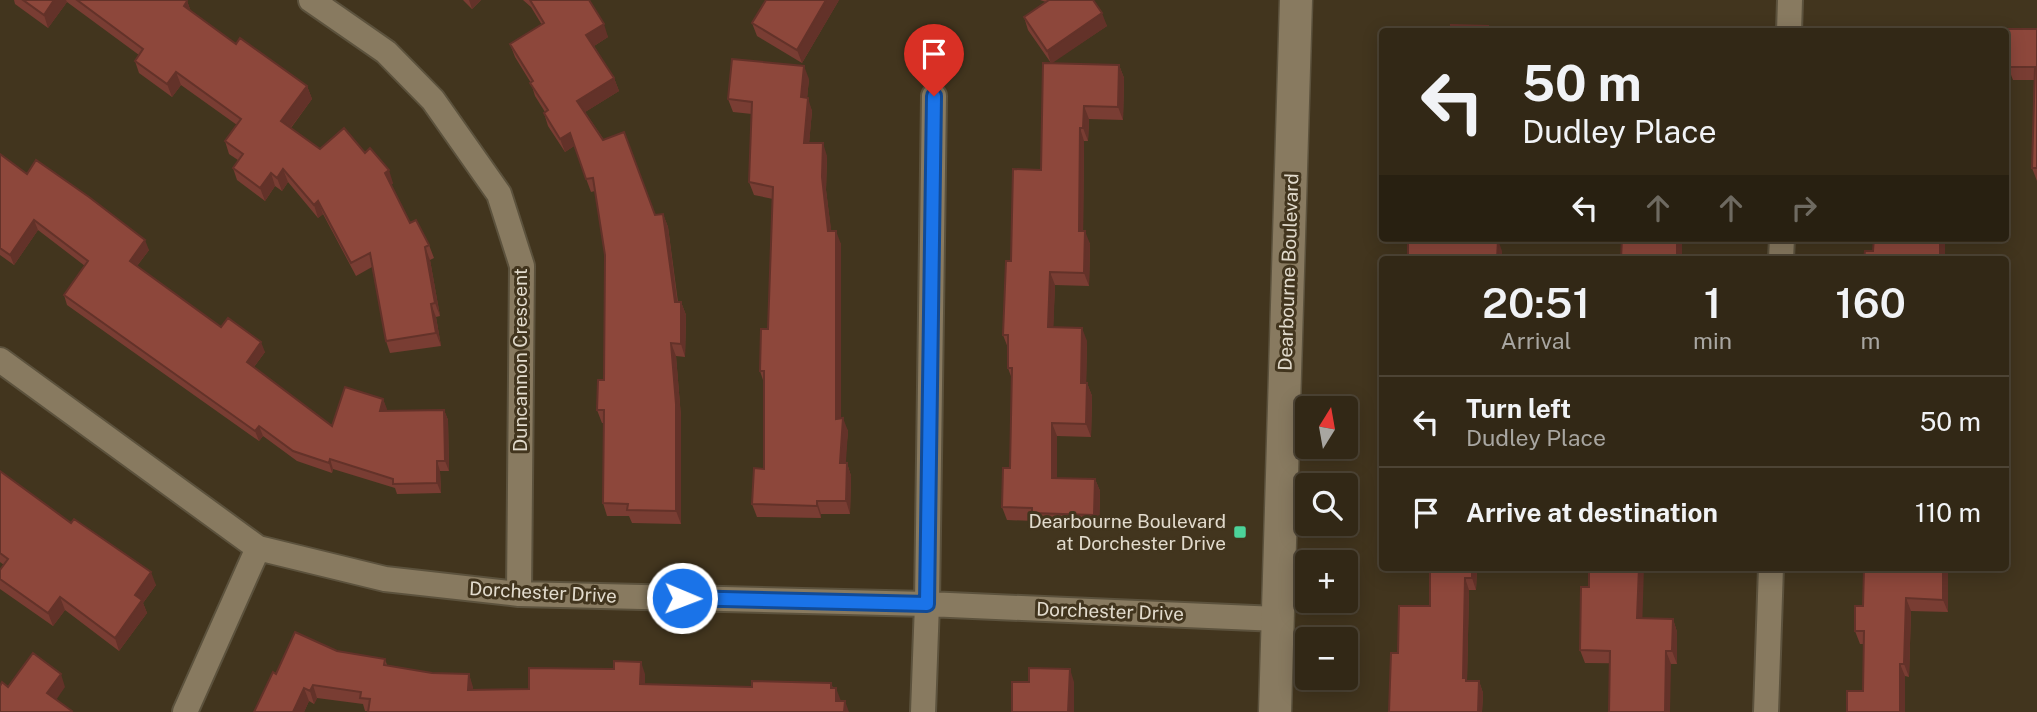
<!DOCTYPE html>
<html lang="en">
<head>
<meta charset="utf-8">
<style>
  body { margin:0; font-family:"Public Sans",sans-serif; background:#3d3423; color:#f1f3f6; height:100vh; display:flex; flex-direction:column; font-size:26px; white-space:nowrap }
  * { box-sizing:border-box; margin:0 }
  p { font-size:23px; color:#a8a6a1 }
  .icon { flex:none; width:38px; height:38px; fill:none; stroke:currentColor; stroke-width:2; stroke-linecap:round; stroke-linejoin:round }
  .map { position:relative; flex:1; overflow:hidden }
  .sheet { position:absolute; left:1379px; top:256px; width:630px; height:315px; display:flex; flex-direction:column; background:#322816; border-radius:7px; box-shadow:0 4px 18px #0003,0 0 0 2px #4d4435 }
  .sheet>* { flex:none }
  .banner { position:absolute; left:1379px; top:28px; width:630px; height:214px; border-radius:7px; box-shadow:0 4px 18px #0003,0 0 0 2px #4d4435; background:#322816; color:#f1f3f6; overflow:hidden }
  .needle { width:46px; rotate:11deg }
  .buttons { position:absolute; left:1295px; top:396px; display:grid; gap:14px }
  .buttons a { display:grid; place-items:center; width:63px; height:63px; border-radius:7px; background:#322816; box-shadow:0 4px 18px #0003,0 0 0 2px #4d4435; font-size:35px }
  .pin { position:absolute; display:grid; place-items:center; width:60px; height:60px; color:#fff; margin:-72px -30px; border-radius:50% 50% 50% 0; rotate:-45deg; box-shadow:0 0 7px #0007 }
  .pin .icon { rotate:45deg }
  .me { position:absolute; width:77px; margin:-38px; rotate:91deg; stroke-linejoin:round; filter:drop-shadow(0 0 5px #0008) }
  .turn { display:flex; align-items:center; gap:24px; height:147px; padding:0 28px; font-size:32px }
  .turn .icon { width:91px; height:91px; stroke-width:2.5 }
  .turn b { display:block; font-size:49px; line-height:60px }
  .lanes { display:flex; align-items:center; height:66px; padding:0 28px; background:#0003; justify-content:center; gap:35px; direction:ltr }
  .lanes .off { opacity:.35 }
  .eta { display:flex; justify-content:space-evenly; align-items:center; height:119px; text-align:center }
  .eta b { font-size:42px; font-weight:600; line-height:49px }
  ul { padding:0; list-style:none }
  li { display:flex; align-items:center; gap:21px; height:91px; padding:0 28px; border-top:2px solid #4d4435 }
  li div { flex:1 }
  li b { display:block; font-size:26px }
  li em { font-style:normal }
  .map>svg:first-child { display:block }
  .lines { fill:none; stroke-linecap:round; stroke-linejoin:round }
  .minor-casing { stroke:#5c523d; stroke-width:28 }
  .tertiary-casing { stroke:#5c523d; stroke-width:35 }
  .minor { stroke:#887a60; stroke-width:24 }
  .tertiary { stroke:#887a60; stroke-width:32 }
  .wall { fill:#793d33 }
  .shaded-wall { fill:#633229 }
  .building { fill:#8d473b; stroke:#633229; stroke-width:2 }
  .route-casing { stroke:#114b97; stroke-width:18 }
  .route { stroke:#1a73e8; stroke-width:12 }
  .poi-dot { fill:#4cd39a; stroke:#42351e; stroke-width:2.5 }
  .labels { text-anchor:middle; dominant-baseline:central; stroke-width:6; stroke-linejoin:round; paint-order:stroke }
  .street-label { font-size:19px; fill:#e2dbcd; stroke:#42351e }
  .poi-label { font-size:19px; fill:#e2dbcd; stroke:#42351e; text-anchor:end }
</style>
</head>
<body>
<div class="map">
<svg width="2037" height="712" viewBox="0 0 2037 712">
  <rect width="100%" height="100%" fill="#42351e"/>
  <g class="lines">
    <defs>
      <path id="minor" d="M311 0 386 52 433 100 499 194 522 266 519 594
        M1789 32 1790 0
        M1781 259 1782 238
        M0 360 258 548 385 579 519 594 927 604 1278 619
        M185 712 258 548
        M923 712 927 604 934 96
        M1766 712 1771 567"/>
      <path id="tertiary" d="M1275 712 1296 0"/>
    </defs>
    <use href="#minor" class="minor-casing"/>
    <use href="#tertiary" class="tertiary-casing"/>
    <use href="#minor" class="minor"/>
    <use href="#tertiary" class="tertiary"/>
  </g>
  <path class="wall" d="M14 0H186L187 1 191 12 236 44 307 86 312 99 291 128 320 149 365 153 393 183 391 185 410 223 429 245 434 258 430 260 440 316 436 317 441 346 390 353 386 341 372 267 356 276 323 214 318 218 288 182 282 191 275 186 265 201 237 180 233 168 238 160 229 154 225 141 237 125 181 85 172 97 139 73 135 61 139 55 67 2 48 28 15 4Z
    M463 0H481L472 9Z
    M523 0H589L608 37 594 46 614 78 619 91 585 112 655 215 663 214 668 227 678 302H681L686 315 685 357 676 356 681 417V524L632 523 629 516H607L603 503 604 423H602L597 410 604 380 605 255 595 191 591 192 574 146 565 152 548 126 544 113 545 112 535 96 531 83 515 57 510 44 542 25 531 7Z
    M839 0 802 63 757 36 752 23Z
    M1040 0H1093L1107 26 1051 63 1119 65 1124 78 1123 120 1089 119 1088 141H1084L1083 231 1090 244 1089 286 1055 285 1053 327 1087 341 1086 383H1087L1092 396 1091 437 1057 436V478L1095 479 1100 491 1099 528 1036 525 1035 521 1007 520 1002 507 1010 468 1012 379 1008 368V348L1003 335 1011 261 1041 170 1051 63 1028 30 1024 17 1046 2Z
    M2037 29V181L2032 168 2034 80H2013L2008 67Z
    M809 79 807 98 812 111 809 143 827 156 826 190 831 231 841 244V418L848 431 845 463H847L851 476 850 514H821V518L757 517 752 504 764 469V383L760 371 768 329 773 199 754 195 749 182 752 114 733 112 728 99Z
    M0 154 27 174 149 250 137 266 221 327 265 352 254 367 332 426 383 399 387 411 444 410 448 420 449 471H440L441 493 397 494 395 488 333 469 332 473 297 461 263 436 259 441 67 305 64 295 85 266 38 230 14 265 0 255Z
    M0 471 156 585 143 603 147 613 119 651 65 610 53 626 0 589V570L4 565 0 562Z
    M1477 567 1476 590H1469L1467 681H1479L1483 693 1482 712H1389L1398 653 1430 606Z
    M1948 567V612L1911 611 1909 677 1905 676V712H1847L1863 691 1864 644H1860L1855 631 1863 606 1871 568Z
    M1642 618 1673 619 1677 632V664L1585 663 1580 650Z
    M337 651 385 659 387 665 432 673 469 674 473 690 529 689 645 674V685L752 687 831 683 833 688 368 711H365L363 704 317 698 314 704 309 701 304 712H254L276 674Z"/>
  <path class="shaded-wall" d="M54 0H66L67 2 48 28 44 15Z
    M469 0H481L472 9Z
    M826 0H839L802 63 797 50Z
    M187 1 192 14 184 6Z
    M1102 13 1107 26 1051 64 1047 51Z
    M604 24 608 37 591 48 586 35Z
    M1119 65 1124 78 1123 120 1118 107Z
    M804 66 809 79 806 110 801 97Z
    M176 72 181 85 172 97 167 84Z
    M614 78 619 91 582 114 577 101Z
    M307 86 312 99 286 134 281 121Z
    M808 98 812 111 808 156 804 143Z
    M1084 106 1089 119 1088 141 1083 128Z
    M1080 128 1084 141 1083 244 1079 231Z
    M570 133 574 146 565 152 560 139Z
    M823 143 827 156 826 190 833 244 828 231 822 177Z
    M283 169 288 182 282 191 277 178Z
    M389 170 393 183 389 186 385 173Z
    M271 173 275 186 265 201 260 188Z
    M318 201 323 214 318 218 314 205Z
    M663 214 668 227 679 315 675 302Z
    M34 220 38 230 14 265 10 255Z
    M836 231 841 244V432L836 419Z
    M1085 231 1090 244 1089 286 1084 273Z
    M1677 238H1682V259H1677Z
    M1940 238H1945V259H1940Z
    M145 240 149 250 133 271 130 261Z
    M1498 240 1502 251V259H1497Z
    M425 247 430 260 440 316 435 303Z
    M1050 272 1055 285 1053 340 1048 327Z
    M681 302 686 315 685 357 681 344Z
    M431 304 436 317 441 346 436 333Z
    M1082 328 1087 341 1086 396 1081 383Z
    M261 342 265 352 250 372 247 362Z
    M671 343 676 356 681 417V524L676 511Z
    M1087 383 1092 396 1091 437 1086 424Z
    M383 399 387 409 383 421 380 411Z
    M444 410 448 420 449 471 445 461Z
    M843 418 848 431 845 476 840 463Z
    M1052 423 1057 436V490L1052 478Z
    M259 426 263 436 259 441 255 431Z
    M330 459 333 469 332 473 329 463Z
    M437 461 440 471 441 493 437 483Z
    M847 463 851 476 850 514 846 501Z
    M1095 479 1100 491 1099 528 1094 515Z
    M817 501 821 514V518L817 506Z
    M1472 567H1477L1476 590 1472 578Z
    M1639 567H1644L1642 631 1637 618Z
    M1943 567H1948V612L1943 600Z
    M151 572 156 585 143 603 147 613 119 651 115 638 135 595Z
    M1465 578 1469 590 1467 682 1463 678Z
    M60 597 65 610 53 626 48 613Z
    M1906 598 1911 611 1909 677 1904 664Z
    M1673 619 1677 632V664L1672 651Z
    M1666 651 1671 664 1670 712H1665Z
    M641 662 645 674V697L640 684Z
    M1900 664 1905 676V712H1900Z
    M1070 669 1074 682V712H1068Z
    M61 674 65 687 52 706 47 693Z
    M469 674 473 687V703L468 690Z
    M1479 681 1483 693 1482 712H1478Z
    M313 685 317 698 314 704 310 691Z
    M304 688 309 701 304 712H293Z
    M836 688 841 701H836Z
    M845 701 849 712H844Z"/>
  <path class="building" d="M23 0H54L44 15Z
    M77 0H186L187 1 184 6 236 44 240 38 307 86 281 121 320 149 344 128 365 153 370 148 389 170 385 173 410 223 416 220 429 245 425 247 435 303 431 304 436 333 386 341 370 253 351 263 318 201 314 205 283 169 277 178 271 173 260 188 233 168 243 154 225 141 241 119 176 72 167 84 135 61 143 49Z
    M530 0H589L604 24 586 35 614 78 577 101 603 140 624 132 655 215 663 214 675 302H681V344L671 343 676 404V511L627 510 628 504 603 503 604 410H597L598 380H604L605 255 593 178 586 179 570 133 560 139 544 113 548 110 530 83 533 81 510 44 544 23Z
    M766 0H826L797 50 752 23Z
    M1049 0H1093L1102 13 1047 51 1024 17Z
    M1451 25 1488 26V32H1414V30L1451 31Z
    M1612 28 1652 29V32H1612Z
    M2007 29H2037V168H2032L2035 67H2008Z
    M732 59 804 66 801 97 808 98 804 143H823L822 177 828 231H836V419L843 418 840 463H847L846 501H817V506L752 504 754 468 764 469V371H760L761 329H768L773 187 749 182 752 102 728 99Z
    M1043 63 1119 65 1118 107 1084 106 1083 128H1080L1079 231H1085L1084 273 1050 272 1048 327 1082 328 1081 383H1087L1086 424 1052 423V478L1095 479 1094 515 1032 513V508L1002 507 1003 468H1010L1012 368H1008V335H1003L1006 261H1011L1013 169 1041 170Z
    M0 154 27 174 36 160 89 197 145 240 130 261 221 327 228 318 261 342 247 362 332 426 345 387 383 399 380 411 444 410 445 461H437V483L393 484V479L330 459 329 463 293 451 259 426 255 431 64 295 88 261 34 220 10 255 0 248Z
    M1408 238H1489V239L1498 240 1497 259H1408Z
    M1622 238H1677V259H1621Z
    M1874 238H1940V259H1864L1865 251H1873Z
    M0 471 71 523 74 519 151 572 135 595 142 600 115 638 60 597 48 613 0 579V570L8 559 0 553Z
    M1430 567H1472V578H1465L1463 678H1466V681H1479L1478 712H1389L1391 653H1398L1399 606H1430Z
    M1589 567H1639L1637 618 1673 619 1672 651H1666L1665 712H1609L1610 651 1580 650 1581 587H1589Z
    M1871 567H1943V600L1906 598 1904 664H1900V712H1847V691H1863L1864 631H1855V606H1863L1864 569 1871 568Z
    M295 632 337 651 385 659 384 665 432 673 469 674 468 690 529 689V668L614 669V661L641 662 640 684 752 687V681L831 683V688H836V701H845L844 712H368L370 699 360 698 361 692 313 685 310 691 304 688 293 712H254L273 672 276 674Z
    M33 653 61 674 47 693 72 711 71 712H0V686L2 682 8 687Z
    M1029 668 1070 669 1068 712H1012V682H1029Z"/>
  <g class="lines">
    <defs>
      <path id="route" d="M682 598 927 604 934 96"/>
    </defs>
    <use href="#route" class="route-casing"/>
    <use href="#route" class="route"/>
  </g>
  <rect class="poi-dot" x="1233" y="525" width="14" height="14" rx="3.5"/>
  <g class="labels">
    <g class="street-label">
      <text transform="translate(1288 272) rotate(-88)">Dearbourne Boulevard</text>
      <text transform="translate(520 360) rotate(-90)">Duncannon Crescent</text>
      <text transform="translate(543 592) rotate(3)">Dorchester Drive</text>
      <text transform="translate(1110 611) rotate(2)">Dorchester Drive</text>
    </g>
    <g class="poi-label">
      <text x="1226" y="521">Dearbourne Boulevard<tspan x="1226" dy="22">at Dorchester Drive</tspan></text>
    </g>
  </g>
</svg>
<div class="buttons">
<a><svg class="needle" viewBox="-14 -14 28 28"><path d="M0-13l5 13h-10z" fill="#e53935"/><path d="M0 13l5-13h-10z" fill="#a8a6a1"/></svg></a>
<a><svg class="icon" aria-label="search" viewBox="0 0 24 24"><circle cx="10" cy="10" r="6"/><path d="M15 15l6 6"/></svg></a>
<a>+</a>
<a>−</a>
</div>
<div class="pin" style="left:934px;top:96px;background:#d93025"><svg class="icon" aria-label="arrive" viewBox="0 0 24 24"><path d="M6 21V4h12l-3 4 3 4H6"/></svg></div>
<svg class="me" style="left:682px;top:598px" viewBox="-20 -20 40 40"><circle r="17" fill="#1a73e8" stroke="#fff" stroke-width="3"/><path d="M0-11L8 9 0 5-8 9z" fill="#fff"/></svg>
<div class="banner">
<div class="turn"><svg class="icon" aria-label="left" viewBox="0 0 24 24"><path d="M17 20v-9H6M10 6l-5 5 5 5"/></svg><div><b>50 m</b>Dudley Place</div></div>
<div class="lanes"><svg class="icon" aria-label="left" viewBox="0 0 24 24"><path d="M17 20v-9H6M10 6l-5 5 5 5"/></svg><svg class="icon off" aria-label="ahead" viewBox="0 0 24 24"><path d="M12 20V5M6 11l6-6 6 6"/></svg><svg class="icon off" aria-label="ahead" viewBox="0 0 24 24"><path d="M12 20V5M6 11l6-6 6 6"/></svg><svg class="icon off" aria-label="right" viewBox="0 0 24 24"><path d="M7 20v-9h11M14 6l5 5-5 5"/></svg></div>
</div>
<section class="sheet">
<div class="eta">
<div><b>20:51</b><p>Arrival</p></div>
<div><b>1</b><p>min</p></div>
<div><b>160</b><p>m</p></div>
</div>
<ul>
<li><svg class="icon" aria-label="left" viewBox="0 0 24 24"><path d="M17 20v-9H6M10 6l-5 5 5 5"/></svg><div><b>Turn left</b><p>Dudley Place</p></div><em>50 m</em></li>
<li><svg class="icon" aria-label="arrive" viewBox="0 0 24 24"><path d="M6 21V4h12l-3 4 3 4H6"/></svg><div><b>Arrive at destination</b></div><em>110 m</em></li>
</ul>
</section>
</div>
</body>
</html>
